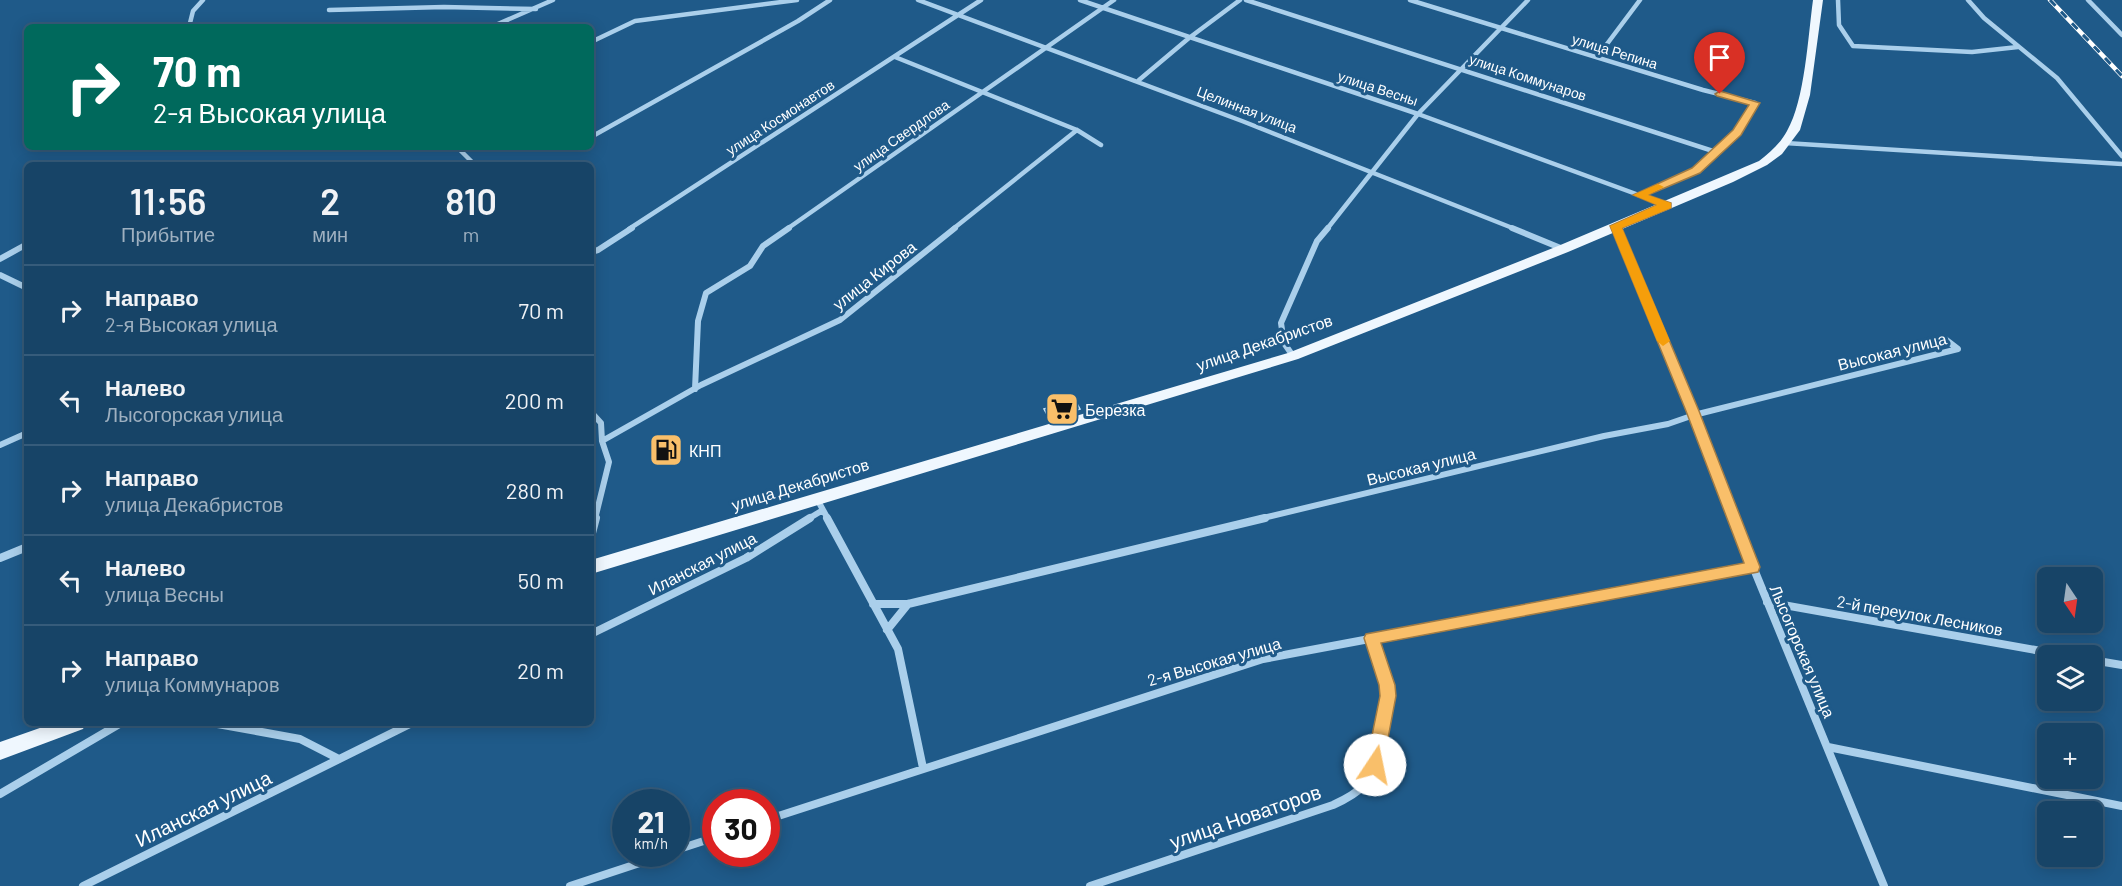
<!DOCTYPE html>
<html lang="ru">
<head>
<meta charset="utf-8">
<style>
  body { margin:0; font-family:Barlow,sans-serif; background:#204b6d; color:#f1f3f6; height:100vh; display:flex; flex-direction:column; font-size:22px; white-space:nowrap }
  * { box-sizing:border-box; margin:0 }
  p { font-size:20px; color:#9eb0c0 }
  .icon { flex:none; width:33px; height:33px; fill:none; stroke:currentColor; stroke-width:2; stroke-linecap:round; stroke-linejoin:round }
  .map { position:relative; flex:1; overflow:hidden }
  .sheet { position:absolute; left:24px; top:162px; width:570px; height:564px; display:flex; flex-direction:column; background:#174467; border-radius:9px; box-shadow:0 3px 15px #0003,0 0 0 2px #365c7b }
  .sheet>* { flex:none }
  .top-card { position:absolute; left:24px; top:24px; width:570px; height:126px; border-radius:9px; box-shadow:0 3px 15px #0003,0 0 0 2px #365c7b; background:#00695c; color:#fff; overflow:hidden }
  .needle { width:39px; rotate:167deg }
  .controls { position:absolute; left:2037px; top:567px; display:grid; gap:12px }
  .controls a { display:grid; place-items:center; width:66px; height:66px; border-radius:9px; background:#174467; box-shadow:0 3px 15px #0003,0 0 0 2px #365c7b; font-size:30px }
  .speed { position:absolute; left:612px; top:789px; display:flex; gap:12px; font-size:30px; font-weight:700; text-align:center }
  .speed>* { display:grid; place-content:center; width:78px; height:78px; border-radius:50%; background:#174467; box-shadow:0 3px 15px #0003,0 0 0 2px #365c7b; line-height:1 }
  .speed small { font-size:15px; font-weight:400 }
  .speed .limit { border:9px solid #d22; background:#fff; color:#111 }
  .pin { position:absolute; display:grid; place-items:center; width:51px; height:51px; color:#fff; margin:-62px -26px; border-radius:50% 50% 50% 0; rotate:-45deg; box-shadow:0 0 6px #0007 }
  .pin .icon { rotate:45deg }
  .me { position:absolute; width:66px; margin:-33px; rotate:11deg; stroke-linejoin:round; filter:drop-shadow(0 0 4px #0008) }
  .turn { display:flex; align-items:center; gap:21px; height:126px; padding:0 30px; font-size:27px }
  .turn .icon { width:78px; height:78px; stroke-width:2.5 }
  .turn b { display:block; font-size:42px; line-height:51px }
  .eta { display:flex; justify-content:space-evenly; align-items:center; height:102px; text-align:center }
  .eta b { font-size:36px; font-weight:600; line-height:42px }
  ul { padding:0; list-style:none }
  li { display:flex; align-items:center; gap:18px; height:90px; padding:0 30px; border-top:2px solid #365c7b }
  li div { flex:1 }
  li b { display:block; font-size:22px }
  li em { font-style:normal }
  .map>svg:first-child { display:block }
  .building { fill:#2f73a7; stroke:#cfe7f8; stroke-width:1.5 }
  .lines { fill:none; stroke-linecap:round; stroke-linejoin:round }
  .street-far2 { stroke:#aacfeb; stroke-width:4.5 }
  .street-far1 { stroke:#aacfeb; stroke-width:6 }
  .street { stroke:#aacfeb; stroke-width:8 }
  .primary { fill:#eff7fe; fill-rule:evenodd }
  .rail-casing { stroke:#fff; stroke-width:4.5 }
  .rail { stroke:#1f5a89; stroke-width:3; stroke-dasharray:8; stroke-linecap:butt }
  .route { fill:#f9bf6a; stroke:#a27c45; stroke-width:1.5 }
  .slow { fill:#f59e0b }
  .labels { text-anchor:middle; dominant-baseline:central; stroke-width:6; stroke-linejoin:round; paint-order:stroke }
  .far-street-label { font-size:14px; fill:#fff; stroke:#1f5a89 }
  .street-label { font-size:16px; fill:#fff; stroke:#1f5a89 }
  .poi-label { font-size:16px; fill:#fff; stroke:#1f5a89; text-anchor:start }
  .near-street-label { font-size:20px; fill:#fff; stroke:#1f5a89 }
</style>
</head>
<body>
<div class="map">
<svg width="2122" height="886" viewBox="0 0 2122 886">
  <rect width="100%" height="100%" fill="#1f5a89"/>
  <path class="building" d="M1075 400 1080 409 1049 418 1044 409Z
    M676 441 680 451 655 459 652 449Z"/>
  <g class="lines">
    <path class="street-far2" d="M918 0 1242 121 1515 229
      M1080 0 1418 114 1666 205
      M1246 0 1716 152 1696 170 1638 195
      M1410 0 1703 90 1755 103 1737 132 1716 152
      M1838 0 1839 25 1853 46 1972 52 2018 47
      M1968 0 1984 18 2057 78 2122 156
      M2088 0 2122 35
      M329 10 444 7 536 9
      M189 27 193 11 203 0
      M491 27 553 0
      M591 42 635 21 797 0
      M1598 56 1640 0
      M895 57 1077 130 1101 145
      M1139 80 1189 38 1240 0
      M591 137 798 21 830 0
      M1785 143 2122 164
      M457 147 475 165
      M1615 226 1616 229
      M629 229 981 0
      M787 229 1114 0
      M953 229 1077 130
      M1327 229 1418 114 1528 0"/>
    <path class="street-far1" d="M1512 228 1563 249
      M1616 228 1734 519
      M591 252 598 250 632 228
      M0 259 27 244
      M0 275 27 288
      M1293 356 1284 343 1281 323 1317 241 1328 228
      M695 389 698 321 706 293 750 266 763 246 789 228
      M591 412 601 423 602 441 609 462 595 519
      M602 441 701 385 840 320 955 228
      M0 445 27 433
      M817 499 828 519
      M808 519 823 510
      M1259 519 1604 436 1668 424 1694 415 1958 349 1945 339"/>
    <path class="street" d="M827 518 898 649 923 768
      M1733 518 1884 886
      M591 537 596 518
      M0 558 27 547
      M1767 602 2069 656
      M873 604H908L1265 518
      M887 630 908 604
      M591 634 746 558 810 518
      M2092 660 2122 665
      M212 723 300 739 339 759
      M1828 747 2122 806
      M0 794 121 723
      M766 820 1263 659 1753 567
      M676 850 716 837
      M83 886 412 723
      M570 886 667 854
      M1090 886 1333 805C1344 800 1356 794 1364 785 1384 763 1385 724 1388 696L1387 685 1372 638"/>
    <path class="primary" d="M1813 0H1823L1810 95 1800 130 1782 154 1767 165 1733 182 1568 252 1298 359 591 574V560L1288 353 1558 246 1759 161C1770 152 1780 144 1787 131 1805 100 1808 36 1813 0Z
      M54 723H86L83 729 0 760V742Z"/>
    <defs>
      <path id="rail" d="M2050 0 2122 76"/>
    </defs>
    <use href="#rail" class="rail-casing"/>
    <use href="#rail" class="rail"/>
  </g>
  <path class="route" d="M1720 91 1760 103 1741 135 1700 173 1648 195 1671 203V208L1622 228 1699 411 1760 567 1758 572 1381 643 1395 685 1396 696 1383 765 1381 771 1375 773 1369 771 1366 765 1380 696 1379 685 1364 638 1366 634 1744 563 1686 411 1610 226 1657 205 1633 195 1692 168 1733 130 1749 105 1717 96 1715 94Z"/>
  <path class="slow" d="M1658 184 1664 187 1648 195 1671 203V208L1622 228 1670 341 1663 346 1657 341 1610 226 1657 205 1633 195Z"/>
  <defs>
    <symbol id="supermarket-square" viewBox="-11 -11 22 22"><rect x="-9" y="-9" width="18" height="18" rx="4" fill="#f9bf6a" stroke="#1f5a89"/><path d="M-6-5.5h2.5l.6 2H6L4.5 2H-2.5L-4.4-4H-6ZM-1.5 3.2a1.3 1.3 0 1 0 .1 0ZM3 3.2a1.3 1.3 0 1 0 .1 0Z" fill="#111"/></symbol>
    <symbol id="fuel-square" viewBox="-11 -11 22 22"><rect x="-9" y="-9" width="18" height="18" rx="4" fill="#f9bf6a" stroke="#1f5a89"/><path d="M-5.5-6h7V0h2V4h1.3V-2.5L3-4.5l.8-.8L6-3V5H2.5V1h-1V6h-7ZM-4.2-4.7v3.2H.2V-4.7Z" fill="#111"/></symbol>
  </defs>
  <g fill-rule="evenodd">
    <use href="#supermarket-square" x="1043" y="390" width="38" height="38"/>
    <use href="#fuel-square" x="647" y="431" width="38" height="38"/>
  </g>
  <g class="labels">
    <g class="far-street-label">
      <text transform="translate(1615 51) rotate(17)">улица Репина</text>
      <text transform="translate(1528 77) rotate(18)">улица Коммунаров</text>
      <text transform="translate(1378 88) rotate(18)">улица Весны</text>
      <text transform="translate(1247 109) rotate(21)">Целинная улица</text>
      <text transform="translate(780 117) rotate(-33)">улица Космонавтов</text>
      <text transform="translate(901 135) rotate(-35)">улица Свердлова</text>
    </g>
    <g class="street-label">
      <text transform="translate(874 275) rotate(-38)">улица Кирова</text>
      <text transform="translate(1264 342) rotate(-19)">улица Декабристов</text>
      <text transform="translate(1892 351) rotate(-14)">Высокая улица</text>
      <text transform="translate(1421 466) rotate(-14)">Высокая улица</text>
      <text transform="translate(800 484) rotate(-17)">улица Декабристов</text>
      <text transform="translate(702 563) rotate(-27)">Иланская улица</text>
      <text transform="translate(1920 615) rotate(10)">2-й переулок Лесников</text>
      <text transform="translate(1803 651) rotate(67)">Лысогорская улица</text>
      <text transform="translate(1214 661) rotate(-16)">2-я Высокая улица</text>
    </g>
    <g class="poi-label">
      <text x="1085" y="409">Березка</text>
      <text x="689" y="450">КНП</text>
    </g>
    <g class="near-street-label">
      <text transform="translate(203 808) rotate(-26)">Иланская улица</text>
      <text transform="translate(1245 816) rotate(-19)">улица Новаторов</text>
    </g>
  </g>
</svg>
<div class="controls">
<a><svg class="needle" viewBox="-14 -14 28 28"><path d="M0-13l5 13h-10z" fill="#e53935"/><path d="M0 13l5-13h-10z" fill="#9eb0c0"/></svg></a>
<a><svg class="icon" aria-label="layers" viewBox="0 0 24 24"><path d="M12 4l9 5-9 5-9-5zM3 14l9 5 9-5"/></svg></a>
<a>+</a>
<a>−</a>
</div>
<div class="speed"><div>21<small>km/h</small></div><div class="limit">30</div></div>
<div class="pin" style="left:1720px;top:94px;background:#d93025"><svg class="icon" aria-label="arrive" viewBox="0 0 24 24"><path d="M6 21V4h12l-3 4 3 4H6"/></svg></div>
<svg class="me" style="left:1375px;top:765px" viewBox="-20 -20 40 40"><circle r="19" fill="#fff"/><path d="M0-13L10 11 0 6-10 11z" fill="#f9bf6a"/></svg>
<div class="top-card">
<div class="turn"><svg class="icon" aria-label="right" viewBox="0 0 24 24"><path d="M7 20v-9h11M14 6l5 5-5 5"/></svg><div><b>70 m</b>2-я Высокая улица</div></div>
</div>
<section class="sheet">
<div class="eta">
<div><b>11:56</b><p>Прибытие</p></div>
<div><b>2</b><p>мин</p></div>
<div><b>810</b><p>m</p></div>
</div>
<ul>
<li><svg class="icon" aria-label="right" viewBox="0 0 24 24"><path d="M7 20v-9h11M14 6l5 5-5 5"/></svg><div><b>Направо</b><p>2-я Высокая улица</p></div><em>70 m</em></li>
<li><svg class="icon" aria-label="left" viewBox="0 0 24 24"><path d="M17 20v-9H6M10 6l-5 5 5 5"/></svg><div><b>Налево</b><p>Лысогорская улица</p></div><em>200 m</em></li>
<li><svg class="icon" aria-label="right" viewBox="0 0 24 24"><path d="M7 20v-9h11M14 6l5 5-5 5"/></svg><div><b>Направо</b><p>улица Декабристов</p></div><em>280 m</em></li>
<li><svg class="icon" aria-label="left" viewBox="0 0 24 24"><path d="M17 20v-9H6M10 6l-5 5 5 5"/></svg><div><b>Налево</b><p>улица Весны</p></div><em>50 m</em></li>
<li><svg class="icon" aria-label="right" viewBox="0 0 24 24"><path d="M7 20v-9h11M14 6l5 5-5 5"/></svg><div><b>Направо</b><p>улица Коммунаров</p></div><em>20 m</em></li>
</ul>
</section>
</div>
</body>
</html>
